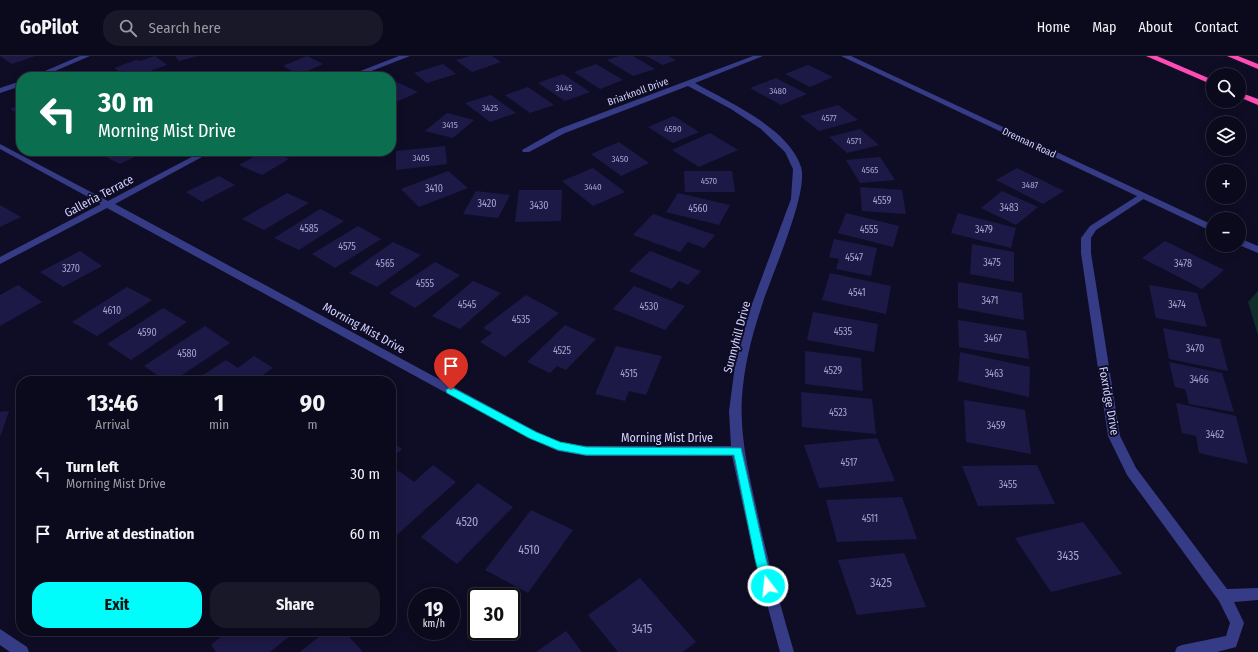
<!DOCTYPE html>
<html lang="en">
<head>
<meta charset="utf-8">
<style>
  body { margin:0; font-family:"Fira Sans Condensed",sans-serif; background:#191829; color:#f1f3f6; height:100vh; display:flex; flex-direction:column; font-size:15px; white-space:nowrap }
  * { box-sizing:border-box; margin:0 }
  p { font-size:13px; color:#9a9aa3 }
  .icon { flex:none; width:22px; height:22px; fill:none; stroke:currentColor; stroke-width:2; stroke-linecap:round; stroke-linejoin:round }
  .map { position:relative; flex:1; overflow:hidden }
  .side { position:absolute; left:16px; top:320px; width:380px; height:260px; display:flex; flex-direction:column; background:#0b0a1c; border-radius:16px; box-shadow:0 2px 10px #0003,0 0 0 1px #2b2b3b }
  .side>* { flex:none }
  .guide { position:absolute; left:16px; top:16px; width:380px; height:84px; border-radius:16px; box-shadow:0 2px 10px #0003,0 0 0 1px #2b2b3b; background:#0b6e4f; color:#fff; overflow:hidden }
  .buttons { position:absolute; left:1206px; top:12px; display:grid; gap:8px }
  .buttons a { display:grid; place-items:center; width:40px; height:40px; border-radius:50%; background:#0b0a1c; box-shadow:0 2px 10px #0003,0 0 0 1px #2b2b3b; font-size:20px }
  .speed { position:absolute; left:408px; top:532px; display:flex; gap:8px; font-size:20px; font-weight:700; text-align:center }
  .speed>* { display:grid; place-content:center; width:52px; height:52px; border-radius:50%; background:#0b0a1c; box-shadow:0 2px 10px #0003,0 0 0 1px #2b2b3b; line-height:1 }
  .speed small { font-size:10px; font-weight:400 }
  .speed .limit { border:2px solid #111; border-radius:6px; background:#fff; color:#111 }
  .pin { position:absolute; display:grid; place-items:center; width:34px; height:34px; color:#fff; margin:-41px -17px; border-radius:50% 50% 50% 0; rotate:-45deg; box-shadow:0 0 4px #0007 }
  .pin .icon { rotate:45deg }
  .me { position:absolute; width:44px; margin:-22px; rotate:344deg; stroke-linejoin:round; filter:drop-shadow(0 0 3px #0008) }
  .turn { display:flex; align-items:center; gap:14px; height:84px; padding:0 16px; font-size:18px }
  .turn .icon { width:52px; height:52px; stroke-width:2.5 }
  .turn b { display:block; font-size:28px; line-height:34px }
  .eta { display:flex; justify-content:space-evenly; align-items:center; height:68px; text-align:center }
  .eta b { font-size:24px; font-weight:700; line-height:28px }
  .primary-button { display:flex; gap:8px; margin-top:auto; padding:8px 16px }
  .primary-button a { flex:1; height:46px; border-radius:16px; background:#00fcfb; color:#111; font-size:16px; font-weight:700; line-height:46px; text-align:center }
  .primary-button a+a { background:#191829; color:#f1f3f6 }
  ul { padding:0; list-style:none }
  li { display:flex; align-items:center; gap:12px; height:60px; padding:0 16px }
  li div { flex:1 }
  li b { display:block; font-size:15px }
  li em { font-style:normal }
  header { display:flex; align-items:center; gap:24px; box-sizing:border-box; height:56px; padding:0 20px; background:#0b0a1c; border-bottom:1px solid #2b2b3b }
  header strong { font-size:19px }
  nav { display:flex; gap:22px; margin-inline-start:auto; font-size:14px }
  .search { width:280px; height:36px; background:#191829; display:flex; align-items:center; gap:10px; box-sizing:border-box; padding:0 14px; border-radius:16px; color:#9a9aa3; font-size:15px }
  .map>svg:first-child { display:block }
  .green { fill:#102f2b }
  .building { fill:#1d1947 }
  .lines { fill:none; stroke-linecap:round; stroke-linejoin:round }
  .minor { fill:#363b86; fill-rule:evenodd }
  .tertiary { fill:#363b86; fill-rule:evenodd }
  .motorway { fill:#ff4cb4; fill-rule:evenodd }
  .route { fill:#00fcfb; stroke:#00a4a3 }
  .labels { text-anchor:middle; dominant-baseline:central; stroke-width:4; stroke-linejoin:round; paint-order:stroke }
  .far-number-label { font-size:9px; fill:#a5a3d1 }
  .far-street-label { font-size:10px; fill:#d2d1ff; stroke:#0f0d25 }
  .number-label { font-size:10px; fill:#a5a3d1 }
  .street-label { font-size:12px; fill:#d2d1ff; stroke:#0f0d25 }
  .near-number-label { font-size:12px; fill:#a5a3d1 }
</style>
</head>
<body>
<header>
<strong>GoPilot</strong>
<div class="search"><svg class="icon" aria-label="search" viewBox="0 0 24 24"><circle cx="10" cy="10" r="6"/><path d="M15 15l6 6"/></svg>Search here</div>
<nav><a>Home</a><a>Map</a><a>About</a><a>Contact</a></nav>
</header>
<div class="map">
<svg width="1258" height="596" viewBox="0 0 1258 596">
  <rect width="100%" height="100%" fill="#0f0d25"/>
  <path class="green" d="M1258 235V279L1248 246Z"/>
  <path class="building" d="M0 0H35L12 8Z
    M155 0 167 9 133 21H127L114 12 136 4 140 5Z
    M175 0H198L179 5Z
    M307 0 323 8 299 19 283 10Z
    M470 0H492L501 6 472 16 456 4Z
    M619 0H633L655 13 633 20 607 4Z
    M646 0H668L676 4 663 9Z
    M443 8 456 18 427 27 414 17Z
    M596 8 623 24 600 33 574 16Z
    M808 9 833 21 810 31 785 18Z
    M563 18 590 36 565 45 538 27Z
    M776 22 807 38 781 49 750 32Z
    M395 25 418 36 394 47 391 46V27Z
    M528 31 554 49 530 57 505 39Z
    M491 39 516 57 490 66 465 47Z
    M21 49V59L10 53Z
    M838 49 858 64 819 75 800 60Z
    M447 57 474 64 453 82 425 75Z
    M674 60 699 76 673 87 648 71Z
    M860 73 879 89 847 97 829 81Z
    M710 77 738 94 699 111 672 94Z
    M619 86 649 107 621 120 591 98Z
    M445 90 447 108 396 114V95Z
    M106 95H147L120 108 100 98Z
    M264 95H272L289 103 262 119 239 109Z
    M880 101 895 124 860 127 846 104Z
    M593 112 625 136 593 150 562 125Z
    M1017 112 1064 135 1043 148 996 124Z
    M448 115 468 132 419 151 401 133Z
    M684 115H732L735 136H685Z
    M219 120 235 129 202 146 186 136Z
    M860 131 902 134 906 158 862 155Z
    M519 134H562L561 165 515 166Z
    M476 135 510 139 498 162 463 158Z
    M1002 135 1038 151 1016 169 981 152Z
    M287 137 309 147 264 174 242 163Z
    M678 137 730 149 719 169 666 156Z
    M0 149 21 161 0 171Z
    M320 153 344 165 299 194 274 182Z
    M846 157 899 170 893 191 838 177Z
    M958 157 1016 172 1011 192 951 177Z
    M653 158 715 179 704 192 688 186 680 196 633 179Z
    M358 170 381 183 335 212 312 198Z
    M834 183 877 192 871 220 836 213 839 203 829 201Z
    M1165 185 1224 214 1202 233 1142 202Z
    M393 186 421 199 377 231 349 217Z
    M972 188 1014 196V226L970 218Z
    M80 195 102 210 63 231 40 216Z
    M650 195 701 215 688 229 679 225 672 233 629 215Z
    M435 206 460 219 415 252 389 237Z
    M830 217 891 230 886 258 822 244Z
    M473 225 501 237 460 273 432 260Z
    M958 226 1022 237 1024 264 958 252Z
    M18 229 42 246 0 270V239Z
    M1149 229 1197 237 1207 271 1156 262Z
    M634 230 685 250 665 274 613 253Z
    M127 231 152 244 97 280 72 266Z
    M526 239 559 257 505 301 480 286 492 277 483 272Z
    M163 252 187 266 131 304 107 288Z
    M813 256 878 268 874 296 807 284Z
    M958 264 1026 275 1029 303 959 291Z
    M565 269 596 283 566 314 557 310 550 317 527 306Z
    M205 270 230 287 173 325H166L144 310Z
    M1163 272 1220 283 1228 315 1169 303Z
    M616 290 662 300 646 339 629 335 625 345 595 338Z
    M805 295 861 302 863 335 805 328Z
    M960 296 1030 311 1029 341 958 325Z
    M254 300 273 312 254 325H194L226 304 238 312Z
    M1169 306 1222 317 1234 356 1189 348 1185 333 1175 331Z
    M283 319 294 325H275Z
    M801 336 872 343 876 378 802 371Z
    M964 344 1025 354 1031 398 966 386Z
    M1176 347 1236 360 1248 408 1199 397 1196 380 1182 377Z
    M9 355 0 381V356Z
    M877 382 895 425 819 432 804 389Z
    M391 386 402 393 391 402Z
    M433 409 456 426 391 484V422L399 415 414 426Z
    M1037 409 1055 448 978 450 962 410Z
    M478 427 513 451 457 508 421 481Z
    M902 441 917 483 837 486 826 444Z
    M531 454 573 474 528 537 485 514Z
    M1083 466 1122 518 1051 536 1015 482Z
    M904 497 926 551 857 559 838 504Z
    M640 522 696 586 683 596H618L588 559Z
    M228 575H296L270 596H216L211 589Z
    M326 575H344L363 596H300Z
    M566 575 582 596H536Z"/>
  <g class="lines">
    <path class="minor" d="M80 0H90L41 21H31Z
      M399 0H410L356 21H345Z
      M753 0H763L695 27C728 46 789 72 801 111 809 136 772 218 763 246 754 273 746 301 743 330 738 371 747 410 756 450 766 499 780 548 794 596H780L754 500 732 400H586L558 395 529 382 107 152 0 208V201L101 148 0 93V88L108 145 203 95H213L115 148 537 376 560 386 586 390H731L729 355 736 302 752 248 791 143 793 113 785 96 761 73 731 53 688 30 565 77 529 96H523L522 94 559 73Z
      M21 25V30L0 37V32Z
      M1142 137 1145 138V142L1096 174 1091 182V197L1120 380 1136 412 1227 533 1258 532V544L1234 546 1244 567 1236 591 1217 596H1175L1177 591 1182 589 1226 580 1230 567 1219 545 1127 419 1108 380 1081 197V182L1090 170Z
      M0 573 27 591 29 596H10L0 589Z"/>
    <path class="tertiary" d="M841 0H851L1213 169V176Z
      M1239 182 1258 190V197L1239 189Z"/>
    <path class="motorway" d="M1146 0H1157L1213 24V29Z
      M1227 0H1238L1258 8V13Z
      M1239 36 1258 43V49L1239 41Z"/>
  </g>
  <path class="route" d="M451 331 536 376 560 386 586 391 741 392 766 503 774 530 772 534 768 535 764 534 762 530 755 503 734 399H586L558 394 529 382 447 337 446 334Z"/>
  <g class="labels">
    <g class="far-number-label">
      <text x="564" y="32">3445</text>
      <text x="778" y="35">3480</text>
      <text x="490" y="52">3425</text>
      <text x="829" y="62">4577</text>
      <text x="450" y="69">3415</text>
      <text x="673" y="73">4590</text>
      <text x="854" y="85">4571</text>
      <text x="421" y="102">3405</text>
      <text x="620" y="103">3450</text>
      <text x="870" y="114">4565</text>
      <text x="709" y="125">4570</text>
      <text x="1030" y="129">3487</text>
      <text x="593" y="131">3440</text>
    </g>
    <g class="far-street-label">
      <text transform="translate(638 36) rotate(-20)">Briarknoll Drive</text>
      <text transform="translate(1029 87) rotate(25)">Drennan Road</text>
    </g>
    <g class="number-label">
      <text x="434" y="133">3410</text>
      <text x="882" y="145">4559</text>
      <text x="487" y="148">3420</text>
      <text x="539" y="150">3430</text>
      <text x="1009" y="152">3483</text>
      <text x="698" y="153">4560</text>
      <text x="309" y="173">4585</text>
      <text x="869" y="174">4555</text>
      <text x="984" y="174">3479</text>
      <text x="347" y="191">4575</text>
      <text x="854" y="202">4547</text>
      <text x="992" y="207">3475</text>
      <text x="385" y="208">4565</text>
      <text x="1183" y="208">3478</text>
      <text x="71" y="213">3270</text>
      <text x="425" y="228">4555</text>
      <text x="857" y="237">4541</text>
      <text x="990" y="245">3471</text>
      <text x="467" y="249">4545</text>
      <text x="1177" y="249">3474</text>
      <text x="649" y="251">4530</text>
      <text x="112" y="255">4610</text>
      <text x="521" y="264">4535</text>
      <text x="843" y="276">4535</text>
      <text x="147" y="277">4590</text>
      <text x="993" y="283">3467</text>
      <text x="1195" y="293">3470</text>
      <text x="562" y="295">4525</text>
      <text x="187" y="298">4580</text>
      <text x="833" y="315">4529</text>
      <text x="629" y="318">4515</text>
      <text x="994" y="318">3463</text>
      <text x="1199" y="324">3466</text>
      <text x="838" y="357">4523</text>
      <text x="996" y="370">3459</text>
      <text x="1215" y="379">3462</text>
      <text x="849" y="407">4517</text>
      <text x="1008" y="429">3455</text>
      <text x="870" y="463">4511</text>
    </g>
    <g class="street-label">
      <text transform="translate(99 140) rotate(-28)">Galleria Terrace</text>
      <text transform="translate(364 272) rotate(29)">Morning Mist Drive</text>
      <text transform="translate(737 281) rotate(-75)">Sunnyhill Drive</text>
      <text transform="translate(1109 345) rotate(80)">Foxridge Drive</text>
      <text x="667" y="382">Morning Mist Drive</text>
    </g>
    <g class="near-number-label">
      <text x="467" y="466">4520</text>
      <text x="529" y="494">4510</text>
      <text x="1068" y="500">3435</text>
      <text x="881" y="527">3425</text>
      <text x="642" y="573">3415</text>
    </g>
  </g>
</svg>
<div class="buttons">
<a><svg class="icon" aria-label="search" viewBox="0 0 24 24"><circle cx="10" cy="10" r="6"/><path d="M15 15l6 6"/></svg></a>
<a><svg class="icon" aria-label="layers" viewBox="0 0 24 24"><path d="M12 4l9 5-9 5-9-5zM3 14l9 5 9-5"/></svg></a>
<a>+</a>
<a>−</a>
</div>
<div class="speed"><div>19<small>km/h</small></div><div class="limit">30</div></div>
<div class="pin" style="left:451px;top:334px;background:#d93025"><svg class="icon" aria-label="arrive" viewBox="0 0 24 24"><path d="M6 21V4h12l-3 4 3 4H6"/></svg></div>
<svg class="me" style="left:768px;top:530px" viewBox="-20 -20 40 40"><circle r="17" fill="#00fcfb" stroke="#fff" stroke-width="3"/><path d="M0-11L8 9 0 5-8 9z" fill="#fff"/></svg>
<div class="guide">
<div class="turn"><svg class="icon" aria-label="left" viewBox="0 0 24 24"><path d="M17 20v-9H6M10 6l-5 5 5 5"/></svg><div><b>30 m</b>Morning Mist Drive</div></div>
</div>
<section class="side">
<div class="eta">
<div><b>13:46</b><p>Arrival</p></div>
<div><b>1</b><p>min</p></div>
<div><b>90</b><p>m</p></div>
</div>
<ul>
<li><svg class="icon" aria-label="left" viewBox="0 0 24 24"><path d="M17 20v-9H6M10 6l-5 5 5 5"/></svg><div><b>Turn left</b><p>Morning Mist Drive</p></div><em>30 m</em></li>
<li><svg class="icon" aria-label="arrive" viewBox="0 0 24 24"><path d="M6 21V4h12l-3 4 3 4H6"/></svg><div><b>Arrive at destination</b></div><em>60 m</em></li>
</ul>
<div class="primary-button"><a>Exit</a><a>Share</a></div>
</section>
</div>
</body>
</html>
